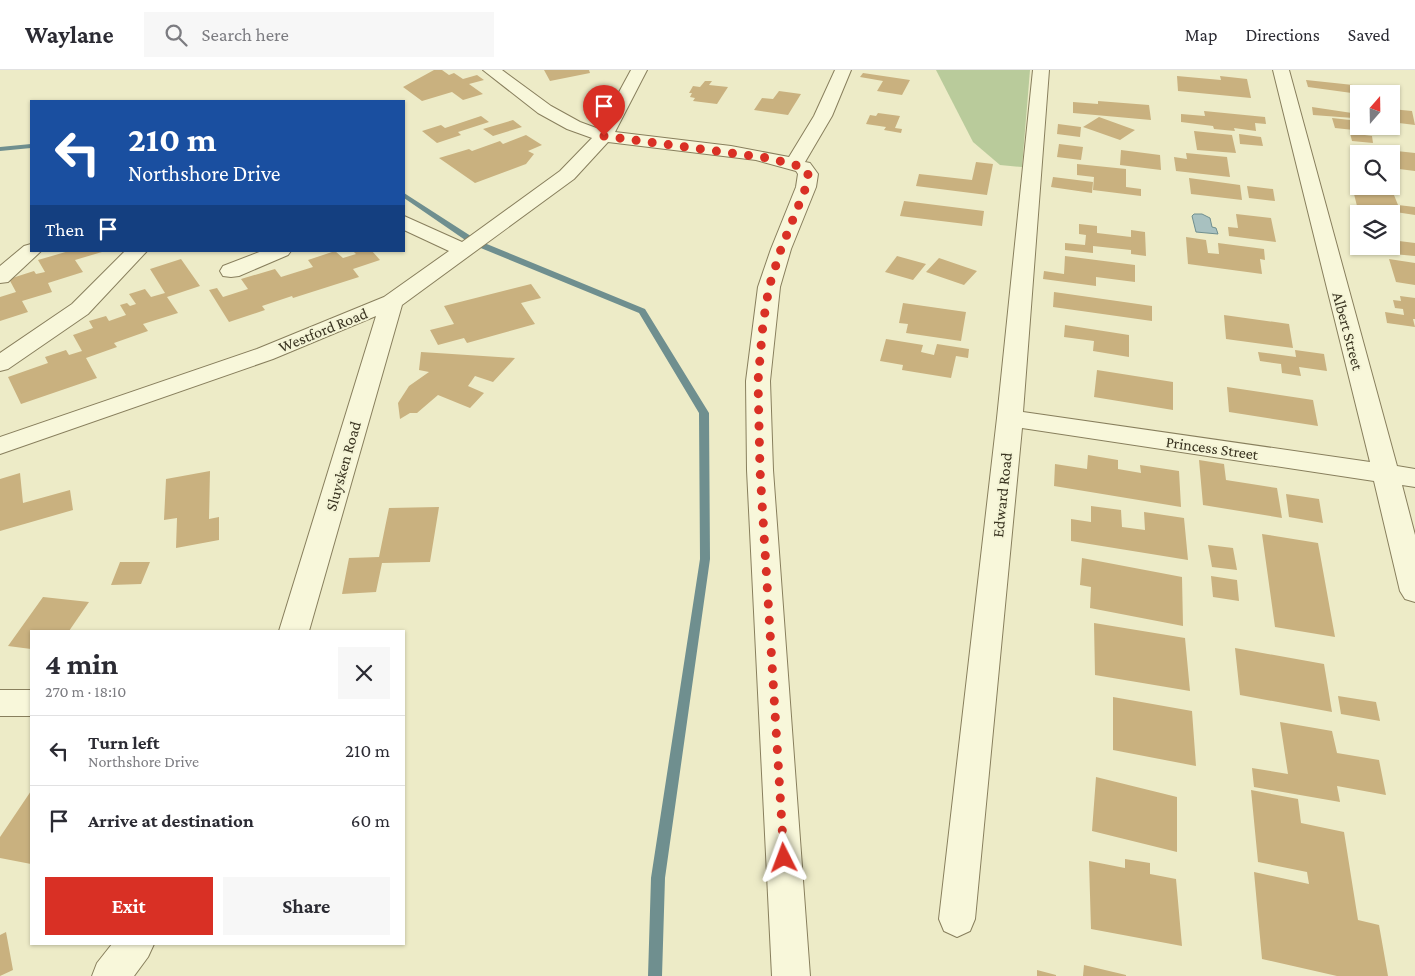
<!DOCTYPE html>
<html lang="en">
<head>
<meta charset="utf-8">
<style>
  body { margin:0; font-family:"Crimson Pro",serif; background:#f7f7f7; color:#2b2b33; height:100vh; display:flex; flex-direction:column; font-size:19px; white-space:nowrap }
  * { box-sizing:border-box; margin:0 }
  p { font-size:16px; color:#7c7c81 }
  .icon { flex:none; width:28px; height:28px; fill:none; stroke:currentColor; stroke-width:2; stroke-linecap:round; stroke-linejoin:round }
  .map { position:relative; flex:1; overflow:hidden }
  .panel { position:absolute; left:30px; top:560px; width:375px; height:315px; display:flex; flex-direction:column; background:#fff; border-radius:0px; box-shadow:0 1px 4px #0004 }
  .panel>* { flex:none }
  .hud { position:absolute; left:30px; top:30px; width:375px; height:152px; border-radius:0px; box-shadow:0 1px 4px #0004; background:#1a4fa0; color:#fff; overflow:hidden }
  .needle { width:32px; rotate:20deg }
  .fabs { position:absolute; left:1350px; top:15px; display:grid; gap:10px }
  .fabs a { display:grid; place-items:center; width:50px; height:50px; border-radius:0px; background:#fff; box-shadow:0 1px 4px #0004; font-size:25px }
  .pin { position:absolute; display:grid; place-items:center; width:42px; height:42px; color:#fff; margin:-51px -21px; border-radius:50% 50% 50% 0; rotate:-45deg; box-shadow:0 0 5px #0007 }
  .pin .icon { rotate:45deg }
  .me { position:absolute; width:55px; margin:-28px; rotate:357deg; stroke-linejoin:round; filter:drop-shadow(0 0 4px #0008) }
  .turn { display:flex; align-items:center; gap:18px; height:105px; padding:0 15px; font-size:22px }
  .turn .icon { width:65px; height:65px; stroke-width:2.5 }
  .turn b { display:block; font-size:35px; line-height:42px }
  .then { display:flex; align-items:center; height:48px; padding:0 15px; background:#0003; gap:10px; font-size:19px }
  .round { display:grid; place-items:center; flex:none; width:52px; height:52px; border-radius:0px; background:#f7f7f7 }
  .summary { display:flex; align-items:center; justify-content:space-between; height:85px; padding:0 15px }
  h1 { font-size:30px; font-weight:700; line-height:38px }
  .button { display:flex; gap:10px; margin-top:auto; padding:10px 15px }
  .button a { flex:1; height:58px; border-radius:0px; background:#d93025; color:#fff; font-size:20px; font-weight:700; line-height:58px; text-align:center }
  .button a+a { background:#f7f7f7; color:#2b2b33 }
  ul { padding:0; list-style:none }
  li { display:flex; align-items:center; gap:15px; height:70px; padding:0 15px; border-top:1px solid #e1e1e2 }
  li div { flex:1 }
  li b { display:block; font-size:19px }
  li em { font-style:normal }
  header { display:flex; align-items:center; gap:30px; box-sizing:border-box; height:70px; padding:0 25px; background:#fff; border-bottom:1px solid #e1e1e2 }
  header strong { font-size:24px }
  nav { display:flex; gap:28px; margin-inline-start:auto; font-size:18px }
  .search { width:350px; height:45px; background:#f7f7f7; display:flex; align-items:center; gap:12px; box-sizing:border-box; padding:0 18px; border-radius:0px; color:#7c7c81; font-size:19px }
  .map>svg:first-child { display:block }
  .green { fill:#b9cb9b }
  .water { fill:#a8c1c0; stroke:#6f8f8f }
  .lines { fill:none; stroke-linecap:round; stroke-linejoin:round }
  .stream { fill:#6f8f8f; fill-rule:evenodd }
  .building { fill:#c9b17f }
  .minor-casing { stroke:#887f5d; stroke-width:2 }
  .minor { fill:#f8f7da; fill-rule:evenodd }
  .route { stroke:#d93025; stroke-width:9; stroke-dasharray:0 16.2 }
  .labels { text-anchor:middle; dominant-baseline:central; stroke-width:4; stroke-linejoin:round; paint-order:stroke }
  .street-label { font-size:16px; fill:#393320; stroke:#f4f4d6 }
</style>
</head>
<body>
<header>
<strong>Waylane</strong>
<div class="search"><svg class="icon" aria-label="search" viewBox="0 0 24 24"><circle cx="10" cy="10" r="6"/><path d="M15 15l6 6"/></svg>Search here</div>
<nav><a>Map</a><a>Directions</a><a>Saved</a></nav>
</header>
<div class="map">
<svg width="1415" height="906" viewBox="0 0 1415 906">
  <rect width="100%" height="100%" fill="#edebc7"/>
  <path class="green" d="M936 0H1030L1022 97 1000 95 973 72Z"/>
  <path class="water" d="M1194 144H1202L1210 148 1212 157 1216 158 1218 164 1196 162 1192 146Z"/>
  <g class="lines">
    <path class="stream" d="M31 74V78L0 81V77Z
      M404 123 477 170 645 239 709 343 710 489 665 808 662 906H648L651 808 700 489 699 343 639 243 471 174 404 128Z"/>
  </g>
  <path class="building" d="M434 0H442L449 5 454 3 463 9 477 5 484 10 469 14 483 24 463 30 452 22 422 31 403 17Z
    M544 0H589L590 3 550 11Z
    M863 3 910 10 902 25 877 21 883 11 860 7Z
    M1177 6 1221 10 1220 6 1247 9 1251 28 1178 21Z
    M1306 10 1372 17 1374 24H1359L1308 17Z
    M705 11H712L709 15 728 17 717 34 693 31 695 28 690 27 692 23H689L693 16 700 17Z
    M779 21 801 24 788 45 754 40 762 28 773 29Z
    M1098 31 1149 35 1151 50 1073 43V32L1098 34Z
    M1312 37 1352 43 1353 48 1313 45Z
    M1391 39 1412 41 1415 55 1391 52Z
    M1204 41 1265 47 1266 54 1255 53 1256 61 1234 58 1235 61 1214 59 1213 56 1181 52V44L1205 46Z
    M878 43 900 46 895 58 902 59 901 63 884 60 886 57 866 54 870 45 876 46Z
    M481 46 489 52 458 62 461 65 437 73 422 61 441 55 445 58Z
    M1099 47 1135 60 1120 70 1083 57Z
    M1332 48 1359 51V56H1361L1363 61 1335 58Z
    M513 50 522 57 493 66 483 59Z
    M1058 54 1081 57 1080 67 1057 64Z
    M1194 61 1232 65 1236 83 1197 80Z
    M1350 63 1372 66 1373 73 1352 71Z
    M1239 64 1261 67 1263 76 1240 74Z
    M526 65 542 75 528 81 534 84 526 94 475 113 439 88 469 79 472 81 500 71 503 74Z
    M1059 74 1083 77 1081 90 1057 87Z
    M1351 76 1415 83V101L1391 98V84H1359V95L1357 94Z
    M1121 80 1160 85 1161 100 1120 95Z
    M1186 83 1227 87 1230 107 1176 101 1174 87 1187 89Z
    M976 92 993 94 987 125 916 116 919 104 972 110Z
    M1077 94 1126 99V117L1141 119V126L1093 120 1094 107 1077 105Z
    M1053 107 1093 112 1092 123 1051 117Z
    M1189 108 1240 115 1242 130 1191 124Z
    M1247 116 1273 119 1275 131 1249 128Z
    M1353 120 1394 125 1398 135 1415 137V145L1357 136Z
    M904 131 984 141 982 156 900 146Z
    M1236 144 1271 148 1276 172 1229 166 1228 157 1238 158Z
    M1079 154 1097 156V163L1131 167V160L1145 162 1146 186 1131 184V180L1093 176V183L1065 180V173L1085 175 1086 165 1079 164Z
    M1186 167 1206 170 1208 183 1219 184 1218 173 1264 179 1265 190 1260 189 1262 204 1188 194Z
    M1391 170 1415 173V186L1393 184Z
    M69 181 102 182 75 190 83 202 48 213 52 222 22 231 28 242 0 251V227L16 222 9 209 34 201 36 204 45 202 38 190Z
    M335 181 343 188 356 184 353 181H372L380 190 353 199 359 207 293 228 292 226 262 236 265 240 229 252 209 220 217 218 223 227 248 219 241 209 275 199 281 207 313 197 308 190Z
    M897 186 926 194 913 210 885 202Z
    M1065 186 1135 195V212L1096 207V216L1043 209 1044 201 1064 204Z
    M939 188 977 201 964 215 926 202Z
    M181 189 200 216 167 227 178 243 143 254 148 261 114 273 117 277 86 288 97 308 21 334 8 307 48 293 45 287 66 280 69 285 82 281 73 265 93 258 89 251 106 246 109 251 126 245 120 235 127 233 130 236 136 234 129 224 145 219 151 227 165 223 150 199Z
    M1389 189 1415 193V215L1396 212Z
    M531 214 541 228 521 233 535 254 467 273 464 268 438 275 430 260 454 254 444 236Z
    M1054 222 1152 236V251L1053 237Z
    M1400 226 1415 228V249H1413L1415 257 1387 253 1385 242 1404 245 1403 239 1395 238 1393 230 1401 231Z
    M903 233 966 242 961 271 906 263 908 254 899 253Z
    M1224 245 1289 254 1293 278 1226 269Z
    M1065 255 1129 265V287L1093 281 1094 271 1064 267Z
    M886 269 923 275 921 282 934 285 937 274 969 279 968 288 956 286 951 308 902 300 903 295 880 291Z
    M1295 280 1324 284 1327 301 1299 297 1301 306 1282 303 1281 294 1260 291 1258 282 1296 287Z
    M421 282 515 288 493 312 475 306 468 316 484 323 470 338 438 325 417 343H410L400 349 398 333 409 316 429 302 419 300Z
    M1097 300 1173 312V340L1094 327Z
    M1227 317 1313 330 1318 356 1229 342Z
    M1088 385 1118 390V399L1141 403 1140 395 1179 401 1181 437 1054 416 1055 394 1087 399Z
    M1199 390 1224 394 1226 410 1277 418 1282 448 1203 435Z
    M210 401 209 449 219 447V470L176 478 177 448 164 450 166 409Z
    M20 403 23 433 70 420 73 440 0 461V409Z
    M1286 424 1319 429 1323 453 1289 447Z
    M1091 436 1121 440 1122 457 1145 460 1144 442 1184 448 1188 490 1071 471V449L1091 452Z
    M439 437 430 492 382 493 376 522 342 524 349 488 379 487 389 438Z
    M1262 464 1318 473 1335 567 1275 557Z
    M1208 475 1233 478 1237 500 1212 497Z
    M1082 488 1182 507 1183 556 1090 538 1091 517 1080 515Z
    M120 492H150L141 514 111 515Z
    M1211 506 1237 510 1239 531 1213 527Z
    M43 527 89 532 69 561H31V579L8 576Z
    M1094 553 1185 568 1190 621 1095 605Z
    M1235 578 1324 594 1332 642 1240 625Z
    M1338 626 1376 632 1380 651 1341 644Z
    M1113 627 1192 641 1196 696 1113 680Z
    M1280 652 1332 661 1337 683 1379 690 1386 725 1337 716 1340 732 1254 717 1252 698 1288 704Z
    M1096 707 1177 727V782L1092 761Z
    M1251 720 1298 729 1301 753 1344 762 1358 850 1379 855 1388 906H1337L1262 889 1254 802 1309 814 1307 802 1258 792Z
    M31 721V794L0 788V767Z
    M1125 789 1150 793V804L1176 809 1182 876 1091 859 1089 791 1125 798Z
    M6 862 13 900 0 906V865Z
    M1084 895 1126 905V906H1083Z
    M1037 900 1056 905V906H1037Z"/>
  <g class="lines">
    <defs>
      <path id="minor" d="M483 0H502L551 36 580 52 599 59 631 0H647L615 62 731 76 789 87 814 46 835 0H851L832 46 805 92 810 93 818 104 816 117 791 179 780 217 770 311 773 400 810 906H772L747 400 746 311 758 217 771 179 796 117 798 104 796 101 756 90 608 72 574 109 402 235 309 561H279L376 246 273 289 0 384V367L257 279 384 227 449 181 404 160V146L462 172 560 101 592 68 567 59 538 43Z
        M1033 0H1049L1023 342 1370 392 1273 0H1289L1397 396 1415 399V417L1402 415 1415 465V532L1405 529 1400 521 1374 411 1022 358 975 849 970 861 957 867 944 861 939 849 997 348Z
        M31 174V181H41L38 184 8 212 0 213V196L24 176Z
        M125 181H147L88 244 8 299 0 301V283L72 234Z
        M262 181H291L288 185 239 206 231 207 223 206 220 201 223 196Z
        M0 620H31V646H0Z
        M112 874H154L148 887 134 906H92L97 893Z"/>
    </defs>
    <use href="#minor" class="minor-casing"/>
    <use href="#minor" class="minor"/>
  </g>
  <g class="lines">
    <path class="route" d="M604 66 768 88 803 97 808 104 806 117 781 179 769 217 763 254 758 311 760 400 784 788"/>
  </g>
  <g class="labels">
    <g class="street-label">
      <text transform="translate(323 260) rotate(-22)">Westford Road</text>
      <text transform="translate(1348 261) rotate(75)">Albert Street</text>
      <text transform="translate(1212 378) rotate(8)">Princess Street</text>
      <text transform="translate(343 396) rotate(-74)">Sluysken Road</text>
      <text transform="translate(1002 425) rotate(-84)">Edward Road</text>
    </g>
  </g>
</svg>
<div class="fabs">
<a><svg class="needle" viewBox="-14 -14 28 28"><path d="M0-13l5 13h-10z" fill="#e53935"/><path d="M0 13l5-13h-10z" fill="#7c7c81"/></svg></a>
<a><svg class="icon" aria-label="search" viewBox="0 0 24 24"><circle cx="10" cy="10" r="6"/><path d="M15 15l6 6"/></svg></a>
<a><svg class="icon" aria-label="layers" viewBox="0 0 24 24"><path d="M12 4l9 5-9 5-9-5zM3 14l9 5 9-5"/></svg></a>
</div>
<div class="pin" style="left:604px;top:66px;background:#d93025"><svg class="icon" aria-label="arrive" viewBox="0 0 24 24"><path d="M6 21V4h12l-3 4 3 4H6"/></svg></div>
<svg class="me" style="left:784px;top:788px" viewBox="-20 -20 40 40"><path d="M0-17L14 15 0 8-14 15z" fill="#d93025" stroke="#fff" stroke-width="4"/></svg>
<div class="hud">
<div class="turn"><svg class="icon" aria-label="left" viewBox="0 0 24 24"><path d="M17 20v-9H6M10 6l-5 5 5 5"/></svg><div><b>210 m</b>Northshore Drive</div></div>
<div class="then">Then<svg class="icon" aria-label="arrive" viewBox="0 0 24 24"><path d="M6 21V4h12l-3 4 3 4H6"/></svg></div>
</div>
<section class="panel">
<div class="summary"><div><h1>4 min</h1><p>270 m · 18:10</p></div><a class="round"><svg class="icon" aria-label="close" viewBox="0 0 24 24"><path d="M6 6l12 12M18 6L6 18"/></svg></a></div>
<ul>
<li><svg class="icon" aria-label="left" viewBox="0 0 24 24"><path d="M17 20v-9H6M10 6l-5 5 5 5"/></svg><div><b>Turn left</b><p>Northshore Drive</p></div><em>210 m</em></li>
<li><svg class="icon" aria-label="arrive" viewBox="0 0 24 24"><path d="M6 21V4h12l-3 4 3 4H6"/></svg><div><b>Arrive at destination</b></div><em>60 m</em></li>
</ul>
<div class="button"><a>Exit</a><a>Share</a></div>
</section>
</div>
</body>
</html>
